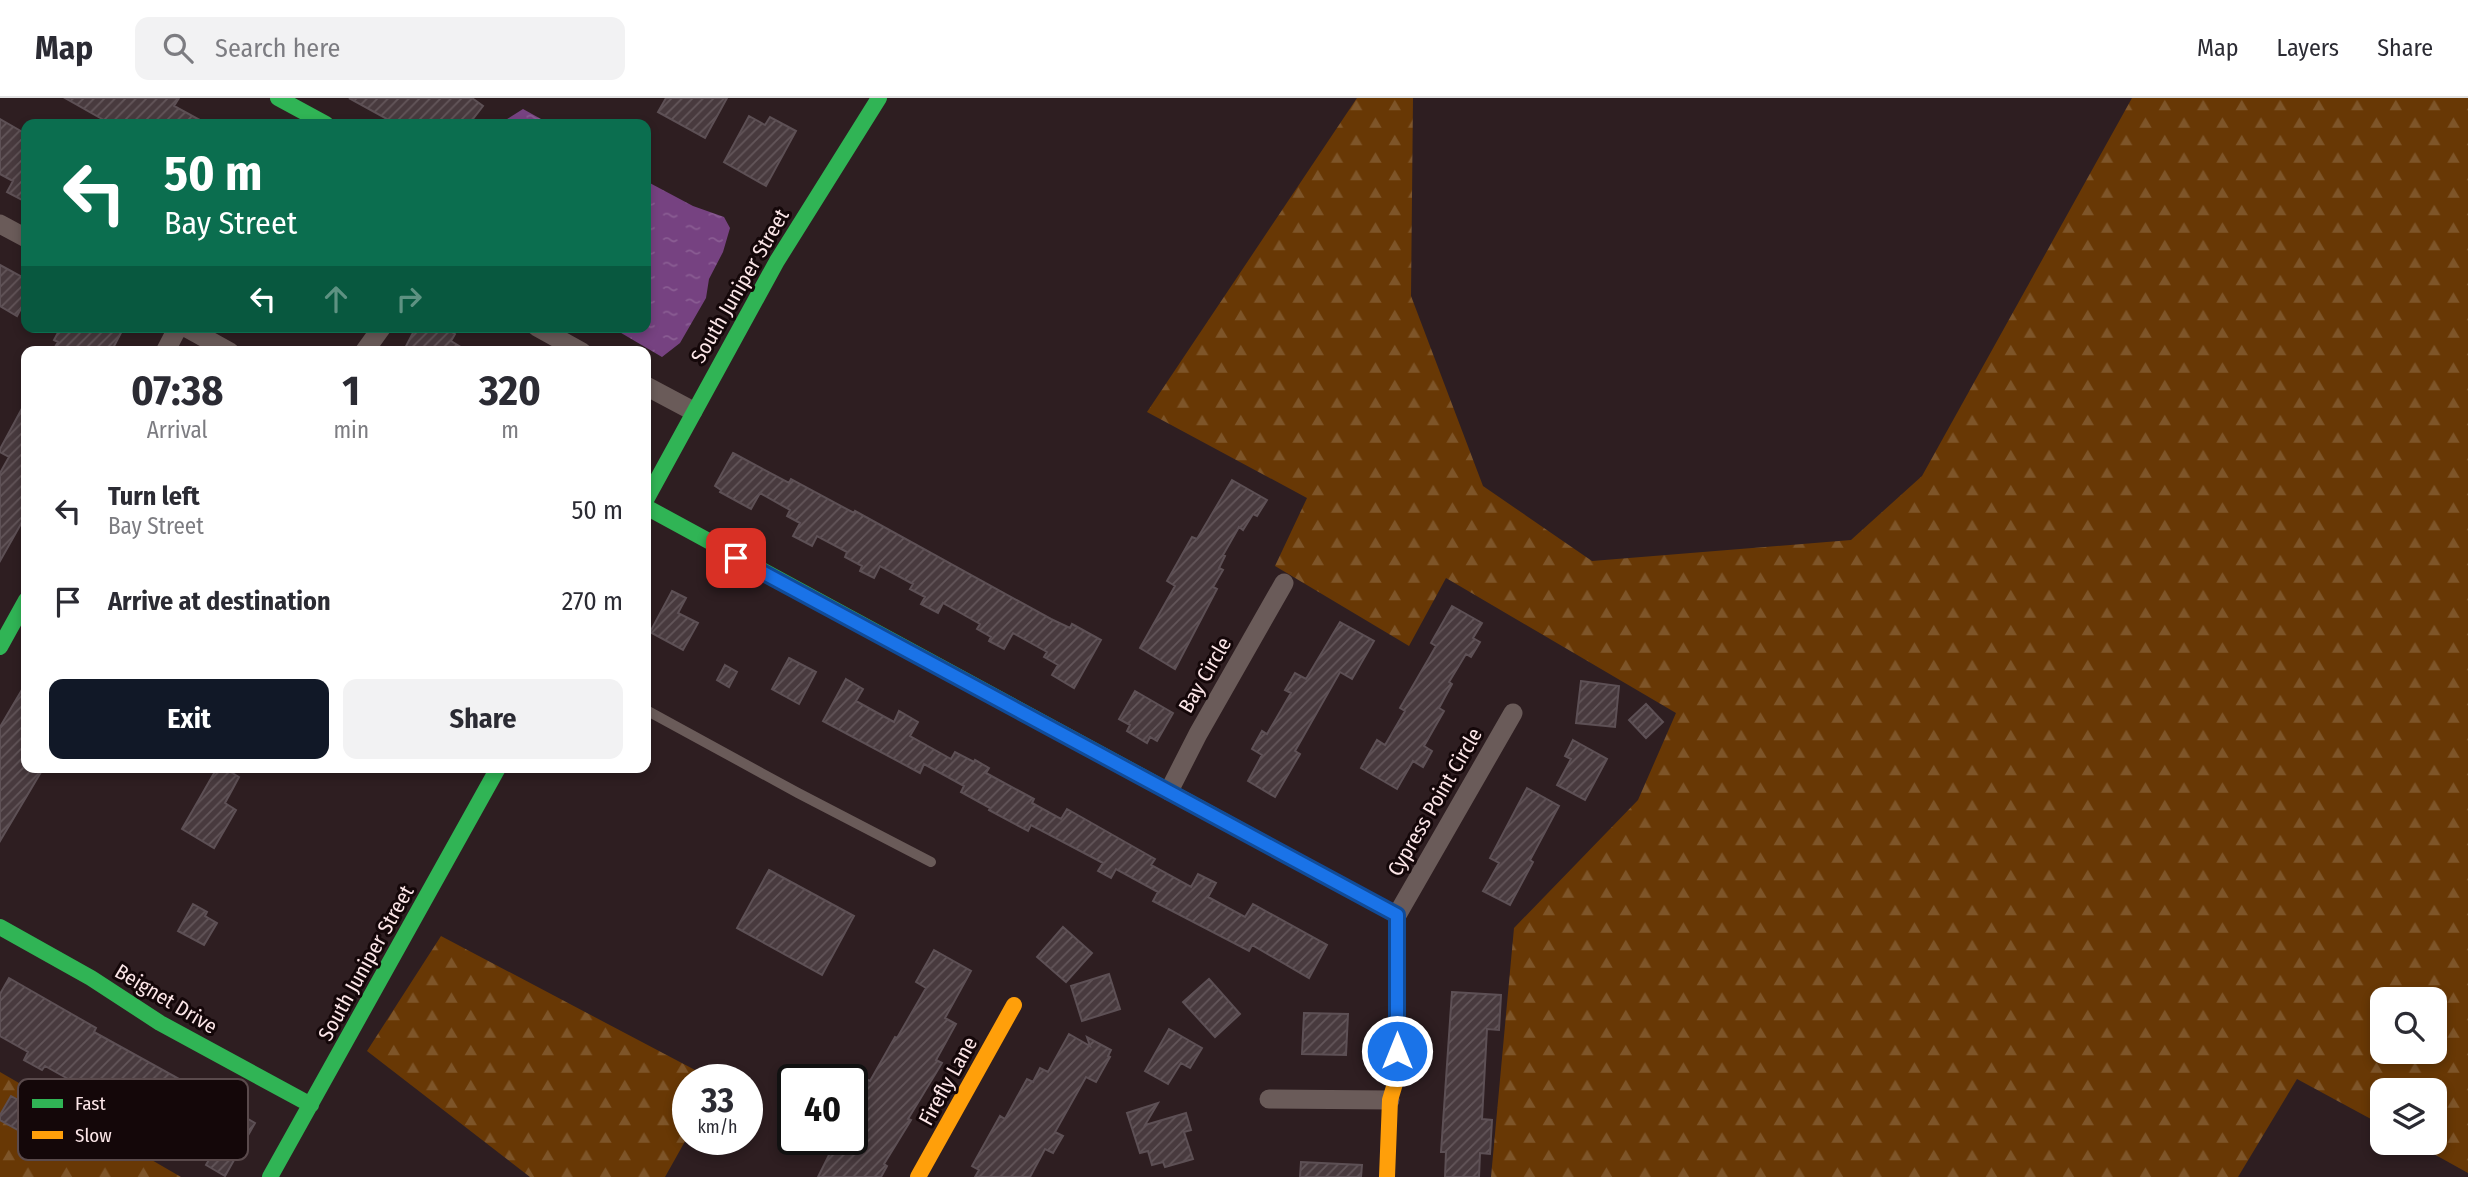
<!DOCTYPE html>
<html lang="en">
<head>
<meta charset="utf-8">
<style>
  body { margin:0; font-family:"Fira Sans Condensed",sans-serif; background:#f2f2f3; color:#2b2b33; height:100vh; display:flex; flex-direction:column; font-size:26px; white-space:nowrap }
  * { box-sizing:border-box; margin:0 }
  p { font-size:23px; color:#7c7c81 }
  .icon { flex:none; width:38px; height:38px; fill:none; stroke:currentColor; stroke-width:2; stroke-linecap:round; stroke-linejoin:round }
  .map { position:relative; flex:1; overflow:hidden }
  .sheet { position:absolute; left:21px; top:248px; width:630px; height:427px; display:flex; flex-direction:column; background:#fff; border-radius:14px; box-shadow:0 4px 10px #0003 }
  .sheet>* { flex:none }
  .hud { position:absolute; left:21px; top:21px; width:630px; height:214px; border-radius:14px; box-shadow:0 4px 10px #0003; background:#0b6e4f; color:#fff; overflow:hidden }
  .tools { position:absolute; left:2370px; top:889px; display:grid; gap:14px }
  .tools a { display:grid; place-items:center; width:77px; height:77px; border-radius:14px; background:#fff; box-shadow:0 4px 10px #0003; font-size:35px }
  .speed { position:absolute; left:672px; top:966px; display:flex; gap:14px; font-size:35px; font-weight:700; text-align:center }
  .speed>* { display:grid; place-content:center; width:91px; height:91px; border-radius:50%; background:#fff; box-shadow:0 4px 10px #0003; line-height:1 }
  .speed small { font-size:18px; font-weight:400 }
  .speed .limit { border:4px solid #111; border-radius:10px; background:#fff; color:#111 }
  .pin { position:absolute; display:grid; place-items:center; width:60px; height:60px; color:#fff; margin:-30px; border-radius:14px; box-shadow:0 4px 10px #0006 }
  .me { position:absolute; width:77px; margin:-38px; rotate:0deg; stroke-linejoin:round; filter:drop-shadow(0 0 5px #0008) }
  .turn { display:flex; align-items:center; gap:24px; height:147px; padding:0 28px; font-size:32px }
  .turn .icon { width:91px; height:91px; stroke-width:2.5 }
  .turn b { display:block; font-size:49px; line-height:60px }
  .lanes { display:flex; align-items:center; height:66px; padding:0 28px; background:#0003; justify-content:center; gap:35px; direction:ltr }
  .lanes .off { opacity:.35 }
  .eta { display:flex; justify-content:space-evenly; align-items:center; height:119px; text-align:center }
  .eta b { font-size:42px; font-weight:700; line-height:49px }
  .primary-button { display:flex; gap:14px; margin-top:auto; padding:14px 28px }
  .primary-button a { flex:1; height:80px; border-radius:14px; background:#111827; color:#fff; font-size:28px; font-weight:700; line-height:80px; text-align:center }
  .primary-button a+a { background:#f2f2f3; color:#2b2b33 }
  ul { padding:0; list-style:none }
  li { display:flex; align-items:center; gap:21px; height:91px; padding:0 28px }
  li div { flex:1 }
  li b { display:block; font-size:26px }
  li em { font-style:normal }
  header { display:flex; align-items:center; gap:42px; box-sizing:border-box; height:98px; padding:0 35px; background:#fff; border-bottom:2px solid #e1e1e2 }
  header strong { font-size:33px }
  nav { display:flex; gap:38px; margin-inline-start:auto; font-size:24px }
  .search { width:490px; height:63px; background:#f2f2f3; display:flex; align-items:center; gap:18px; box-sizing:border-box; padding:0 24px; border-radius:14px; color:#7c7c81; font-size:26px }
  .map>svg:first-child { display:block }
  .forest { fill:url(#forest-firs); fill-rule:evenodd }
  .water { fill:url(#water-ripples) }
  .building { fill:url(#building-hatch); stroke:#5d5055; stroke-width:2 }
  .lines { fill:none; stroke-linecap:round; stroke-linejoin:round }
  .lane { stroke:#6a5b59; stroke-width:10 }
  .street { stroke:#6a5b59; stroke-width:19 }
  .fast { stroke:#30b455; stroke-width:16 }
  .slow { stroke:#ff9f0a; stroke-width:16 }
  .route-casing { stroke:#114b97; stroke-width:18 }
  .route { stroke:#1a73e8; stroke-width:12 }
  .labels { text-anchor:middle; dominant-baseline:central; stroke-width:6; stroke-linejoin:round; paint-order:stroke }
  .street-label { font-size:21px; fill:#fce6e8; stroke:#140709 }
  .key { fill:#140709; stroke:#5a4a4c; stroke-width:2 }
  .key-label { font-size:19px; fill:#fce6e8 }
</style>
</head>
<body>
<header>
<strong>Map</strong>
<div class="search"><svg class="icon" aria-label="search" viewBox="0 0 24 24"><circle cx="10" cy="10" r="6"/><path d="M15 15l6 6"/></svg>Search here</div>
<nav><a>Map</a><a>Layers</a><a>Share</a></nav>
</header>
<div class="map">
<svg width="2468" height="1079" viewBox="0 0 2468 1079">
  <defs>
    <pattern id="forest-firs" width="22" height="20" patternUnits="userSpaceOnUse" patternTransform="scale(1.75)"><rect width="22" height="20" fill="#683805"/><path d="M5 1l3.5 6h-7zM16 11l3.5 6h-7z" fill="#7e5529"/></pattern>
    <pattern id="water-ripples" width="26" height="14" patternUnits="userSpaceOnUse" patternTransform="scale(1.75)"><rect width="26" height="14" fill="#764281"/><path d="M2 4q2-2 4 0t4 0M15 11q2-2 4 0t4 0" fill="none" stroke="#8a5d93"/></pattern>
    <pattern id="building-hatch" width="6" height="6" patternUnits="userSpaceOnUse" patternTransform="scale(1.75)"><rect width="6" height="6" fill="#483a3e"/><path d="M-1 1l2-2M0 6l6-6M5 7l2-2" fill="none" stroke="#63565a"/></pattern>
  </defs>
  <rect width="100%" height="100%" fill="#2e1e21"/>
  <path class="forest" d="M1357 0H1413L1411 198 1483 388 1592 463 1851 442 1922 378 2132 0H2468V1075L2414 1045H2434V992H2382V1027L2297 981 2238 1079H1491L1514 830 1638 702 1676 615 1446 480 1409 548 1275 468 1307 400 1147 314ZM2382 901H2434V954H2382Z
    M441 838 714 982H688V1038L665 1079H530L367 953Z
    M0 974 181 1079H0Z"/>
  <path class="water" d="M523 11 550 26H499Z
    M646 83 693 108 724 119 730 130 723 154 709 181 706 200 680 245 662 259 611 229H646Z"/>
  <path class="building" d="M65 0H179L174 8 207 26H111Z
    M349 0H472L483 8 469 26H396Z
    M666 0H727L705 40 658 14Z
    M749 18 765 27 770 19 796 33 766 88 724 64Z
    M0 21 26 36V94L22 102 7 94 13 83 0 76Z
    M0 167 26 181V201L17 218 0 208Z
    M61 229H124L111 254H52L58 244 54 242Z
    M416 229H443L455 236 451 243 469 254H403Z
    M26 303V417L0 463V375L9 359 0 354V351Z
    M733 355 789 385 791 381 854 415 855 413 1051 521 1070 530 1072 526 1101 542 1074 590 1052 577 1058 567 1044 559 1047 554 1013 535 1004 551 989 543 991 539 977 531 980 526 943 505 938 515 921 506 925 499 910 491 913 486 880 468 874 480 860 473 862 468 845 459 847 454 817 438 812 448 793 438 800 425 787 418 790 412 760 395 751 411 720 394 721 392 715 388Z
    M1232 382 1267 402 1257 418 1253 416 1243 432 1239 429 1223 457 1225 458 1219 470 1223 472 1213 489 1217 491 1175 571 1140 550 1175 488 1167 483 1192 439 1197 441Z
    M672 493 686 500 678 515 698 525 683 552 650 534Z
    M1452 508 1482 525 1473 540 1480 544 1471 559 1466 556 1449 584 1452 586 1439 610 1444 613 1424 648 1432 653 1423 669 1413 663 1397 691 1361 670 1377 642 1385 647 1405 613 1400 610 1436 548 1431 545Z
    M1340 524 1374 543 1352 581 1340 574 1295 653 1300 656 1275 699 1248 683 1262 657 1252 651 1262 633 1267 636 1291 595 1285 592 1295 575 1306 581Z
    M789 560 816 574 799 606 772 591Z
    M725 567 737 574 729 589 717 582Z
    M846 581 863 591 856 603 894 624 899 613 918 624 910 638 951 661 955 654 974 664 975 662 989 670 986 675 1034 701 1032 705 1061 721 1067 711 1155 761 1151 767 1191 789 1198 776 1216 785 1208 799 1245 819 1253 806 1327 847 1309 880 1252 847 1249 853 1153 803 1158 794 1116 771 1111 780 1098 773 1103 765 1031 727 1028 733 989 712 990 710 961 694 964 688 924 666 920 675 823 623Z
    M1581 583 1619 588 1615 629 1576 625Z
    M26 585V670H35L41 674 0 743V629Z
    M1135 593 1173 615 1157 643 1150 639 1147 645 1127 633 1130 627 1119 621Z
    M1646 606 1663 624 1646 640 1629 622Z
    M1573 642 1607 661 1585 702 1557 687 1571 661 1565 658Z
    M217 670H224L239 679 225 705 236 712 214 750 182 731Z
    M1527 690 1559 708 1530 762 1533 764 1510 807 1483 793 1499 765 1490 760Z
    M769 772 854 818 822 877 737 830Z
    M193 806 207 814 205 818 217 825 204 847 178 833Z
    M1063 829 1092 855 1066 884 1037 859Z
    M934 852 971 873 945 920 956 926 936 962 942 965 908 1021 911 1022 884 1066 887 1068 881 1079H818L837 1041H852V1009L859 997 853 994 861 979 870 983 895 939 897 940 926 890 916 884Z
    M1109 876 1120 911 1082 923 1071 888Z
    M9 880 96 930 94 934 226 1007 228 1004 245 1014 243 1018 255 1025 225 1078 206 1067 210 1060 155 1029 153 1032 114 1011 84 994 86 991 45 968 42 972 24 962 28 954 0 938V896Z
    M1209 881 1240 916 1215 939 1183 904Z
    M1452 894 1501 897 1499 932 1487 931 1482 1021 1492 1022 1490 1056 1480 1055 1479 1079H1445L1446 1054H1441Z
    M1304 915 1348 916 1346 957 1302 956Z
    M1169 931 1202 950 1190 970 1181 965 1168 986 1145 973Z
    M1069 936 1090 948 1087 939 1111 952 1108 958 1110 959 1096 984 1086 979 1055 1034 1063 1038 1053 1055 1045 1051 1030 1079H975L979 1072 972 1068 1000 1018 1005 1021 1027 981 1033 984 1040 970 1048 974Z
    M11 998 47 1018 34 1041 0 1022V1017Z
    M1158 1005 1145 1027 1186 1015 1191 1032 1184 1034 1193 1061 1165 1069 1163 1064 1152 1067 1148 1053 1140 1055 1127 1015Z
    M1301 1064 1362 1067 1361 1079H1300Z"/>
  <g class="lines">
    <path class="lane" d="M646 612 798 695 931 764"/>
    <path class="street" d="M0 126 26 140
      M185 229 230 254
      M537 229 582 254
      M165 254 178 229
      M364 254 382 229
      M646 288 693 313
      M1169 693 1198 636 1284 485
      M1397 817 1513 615
      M1269 1001 1390 1002"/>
    <path class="fast" d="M278 0 326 26
      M646 402 777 163 879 0
      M646 409 1397 817V862
      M0 549 26 502
      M0 829 91 880 160 925 311 1007
      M270 1079 498 670"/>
    <path class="slow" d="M918 1079 1014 907
      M1387 1079 1390 1002 1397 979V862"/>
  </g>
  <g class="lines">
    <defs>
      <path id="route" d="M736 460 1397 817V953"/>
    </defs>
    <use href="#route" class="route-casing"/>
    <use href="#route" class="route"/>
  </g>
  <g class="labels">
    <g class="street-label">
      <text transform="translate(740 188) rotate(-60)">South Juniper Street</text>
      <text transform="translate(1205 577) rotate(-60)">Bay Circle</text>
      <text transform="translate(1435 704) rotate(-60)">Cypress Point Circle</text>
      <text transform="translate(366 865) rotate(-61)">South Juniper Street</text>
      <text transform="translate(166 901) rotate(31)">Beignet Drive</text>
      <text transform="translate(948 983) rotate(-61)">Firefly Lane</text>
    </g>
  </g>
  <rect x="18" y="981" width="230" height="81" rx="10" class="key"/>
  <rect x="32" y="1001" width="31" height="9" fill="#30b455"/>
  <rect x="32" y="1033" width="31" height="8" fill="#ff9f0a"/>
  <g class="key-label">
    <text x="75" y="1012">Fast</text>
    <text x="75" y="1044">Slow</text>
  </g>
</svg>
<div class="tools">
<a><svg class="icon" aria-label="search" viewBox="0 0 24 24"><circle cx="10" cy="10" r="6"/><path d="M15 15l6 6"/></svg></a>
<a><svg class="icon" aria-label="layers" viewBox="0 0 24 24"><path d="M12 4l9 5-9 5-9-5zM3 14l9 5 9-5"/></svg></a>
</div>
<div class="speed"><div>33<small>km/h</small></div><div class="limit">40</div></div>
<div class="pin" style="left:736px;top:460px;background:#d93025"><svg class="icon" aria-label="arrive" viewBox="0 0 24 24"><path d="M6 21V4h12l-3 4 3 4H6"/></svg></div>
<svg class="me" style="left:1397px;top:953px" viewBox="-20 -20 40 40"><circle r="17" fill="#1a73e8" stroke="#fff" stroke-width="3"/><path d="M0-11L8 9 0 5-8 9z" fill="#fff"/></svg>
<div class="hud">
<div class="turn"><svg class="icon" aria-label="left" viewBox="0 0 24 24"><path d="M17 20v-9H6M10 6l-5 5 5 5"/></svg><div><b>50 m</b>Bay Street</div></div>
<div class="lanes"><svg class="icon" aria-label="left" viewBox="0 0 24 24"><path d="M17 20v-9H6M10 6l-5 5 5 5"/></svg><svg class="icon off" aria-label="ahead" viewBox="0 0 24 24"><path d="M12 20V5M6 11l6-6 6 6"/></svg><svg class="icon off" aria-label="right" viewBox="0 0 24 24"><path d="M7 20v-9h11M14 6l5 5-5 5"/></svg></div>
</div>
<section class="sheet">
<div class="eta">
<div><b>07:38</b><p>Arrival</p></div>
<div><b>1</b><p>min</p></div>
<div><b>320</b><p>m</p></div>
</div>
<ul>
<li><svg class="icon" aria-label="left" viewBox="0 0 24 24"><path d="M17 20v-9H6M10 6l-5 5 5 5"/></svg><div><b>Turn left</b><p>Bay Street</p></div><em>50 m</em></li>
<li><svg class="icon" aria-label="arrive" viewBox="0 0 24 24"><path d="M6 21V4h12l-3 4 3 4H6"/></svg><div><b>Arrive at destination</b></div><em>270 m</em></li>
</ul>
<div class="primary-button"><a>Exit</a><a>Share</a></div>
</section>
</div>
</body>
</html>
